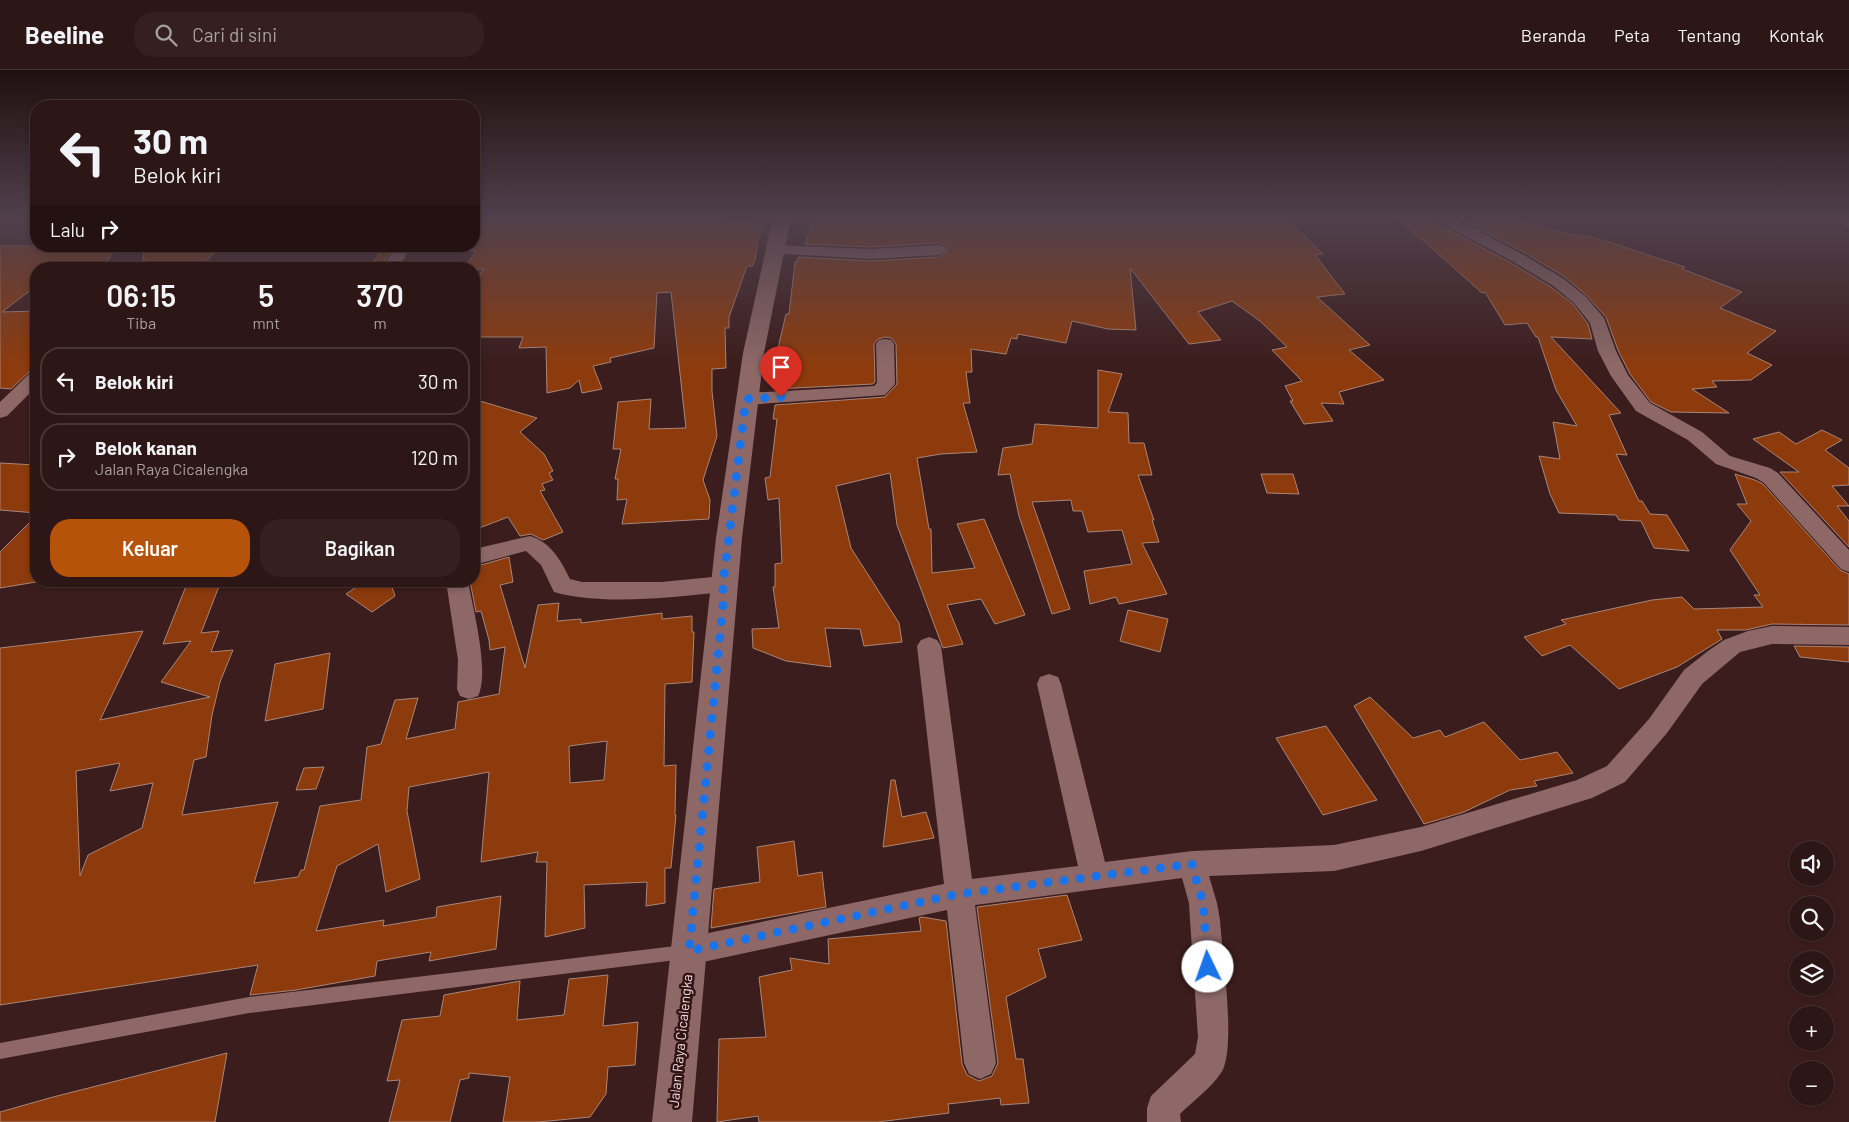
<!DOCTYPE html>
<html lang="id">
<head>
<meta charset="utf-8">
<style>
  body { margin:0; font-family:Barlow,sans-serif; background:#351f1f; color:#f1f3f6; height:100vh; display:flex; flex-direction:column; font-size:19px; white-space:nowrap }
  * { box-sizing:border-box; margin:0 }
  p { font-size:16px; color:#a79fa1 }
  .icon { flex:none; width:28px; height:28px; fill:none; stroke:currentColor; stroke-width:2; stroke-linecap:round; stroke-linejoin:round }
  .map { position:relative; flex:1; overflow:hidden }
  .side { position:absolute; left:30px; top:192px; width:450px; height:325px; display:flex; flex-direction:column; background:#2d1616; border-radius:20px; box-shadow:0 2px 8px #0003,0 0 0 1px #483535 }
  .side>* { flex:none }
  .top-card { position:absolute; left:30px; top:30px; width:450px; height:152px; border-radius:20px; box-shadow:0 2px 8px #0003,0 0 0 1px #483535; background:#2d1616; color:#f1f3f6; overflow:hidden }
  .controls { position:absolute; left:1789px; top:771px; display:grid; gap:10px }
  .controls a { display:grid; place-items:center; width:45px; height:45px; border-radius:50%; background:#2d1616; box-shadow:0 2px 8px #0003,0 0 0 1px #483535; font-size:25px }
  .pin { position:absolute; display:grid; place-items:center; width:42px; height:42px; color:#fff; margin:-51px -21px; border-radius:50% 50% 50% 0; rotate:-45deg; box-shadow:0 0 5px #0007 }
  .pin .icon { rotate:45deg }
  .me { position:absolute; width:55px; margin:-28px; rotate:357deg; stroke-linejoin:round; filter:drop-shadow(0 0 4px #0008) }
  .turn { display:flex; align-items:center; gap:18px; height:105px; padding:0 20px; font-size:22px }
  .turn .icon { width:65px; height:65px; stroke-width:2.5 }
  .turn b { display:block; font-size:35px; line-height:42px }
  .then { display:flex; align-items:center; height:48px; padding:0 20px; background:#0003; gap:10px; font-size:19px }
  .eta { display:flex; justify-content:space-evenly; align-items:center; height:85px; text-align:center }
  .eta b { font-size:30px; font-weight:600; line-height:35px }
  .action { display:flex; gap:10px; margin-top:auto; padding:10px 20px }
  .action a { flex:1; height:58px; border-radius:20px; background:#b45309; color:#fff; font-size:20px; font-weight:600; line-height:58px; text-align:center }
  .action a+a { background:#351f1f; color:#f1f3f6 }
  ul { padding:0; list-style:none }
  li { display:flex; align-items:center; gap:15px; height:68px; margin:0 10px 8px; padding:0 10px; border:2px solid #483535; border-radius:20px }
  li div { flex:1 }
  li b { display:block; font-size:19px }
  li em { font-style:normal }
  header { display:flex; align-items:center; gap:30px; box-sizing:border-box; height:70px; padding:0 25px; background:#2d1616; border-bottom:1px solid #483535 }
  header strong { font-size:24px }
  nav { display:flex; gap:28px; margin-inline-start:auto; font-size:18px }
  .search { width:350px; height:45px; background:#351f1f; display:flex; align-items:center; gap:12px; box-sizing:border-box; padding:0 18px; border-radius:20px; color:#a79fa1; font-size:19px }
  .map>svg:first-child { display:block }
  .building { fill:#8d3b0d; stroke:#a98677; fill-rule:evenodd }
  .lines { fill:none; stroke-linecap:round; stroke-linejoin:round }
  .lane { fill:#8d6867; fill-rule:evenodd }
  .street { fill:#8d6867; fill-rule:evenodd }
  .secondary { fill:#8d6867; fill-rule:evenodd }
  .route { stroke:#1a73e8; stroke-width:9; stroke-dasharray:0 16.2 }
  .labels { text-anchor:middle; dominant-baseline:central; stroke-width:5; stroke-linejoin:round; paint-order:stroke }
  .street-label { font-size:14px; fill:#f1dbda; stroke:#311314 }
</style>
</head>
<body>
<header>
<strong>Beeline</strong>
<div class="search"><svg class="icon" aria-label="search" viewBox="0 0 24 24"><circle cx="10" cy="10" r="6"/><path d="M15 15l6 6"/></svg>Cari di sini</div>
<nav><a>Beranda</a><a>Peta</a><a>Tentang</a><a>Kontak</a></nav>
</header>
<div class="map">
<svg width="1849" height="1052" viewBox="0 0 1849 1052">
  <rect width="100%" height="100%" fill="#3c1d1d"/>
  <path class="building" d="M481 147H723L716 152 764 154 758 170 755 190 752 196H747L729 247V258H725L726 298 712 299V321L717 366 703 410 710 430 709 449 622 454 627 429 617 430 618 409H615L621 379H613L618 332 651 329 649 359 686 358 671 222 657 223 654 278 610 288 611 292 593 296 602 319 582 323 579 310 570 318 547 323 546 277 519 278 523 267H474V218L483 199H464L476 181 455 179 457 176H474V157Z
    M814 147H1285L1323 184 1315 185 1345 224 1317 227 1370 275 1349 280 1384 310 1339 322 1344 334 1321 333 1333 351 1304 354 1290 331H1293L1285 316 1302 311 1272 280 1287 277 1260 251 1232 231 1198 242 1221 270 1189 274 1130 198 1136 260 1108 259 1072 251 1066 273 1018 264 1017 269 1011 268 1006 284 971 279 972 302H966L970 333H963L977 382 941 384 917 388 929 459H931L932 503 975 498 957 454 984 449 1025 545 995 554 981 529 947 535 963 574 943 578 897 455 890 403 836 416 851 478 899 553 902 572 864 576 860 559 825 558 831 597 786 591 753 578 752 559 779 558 773 517H775V494L782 493 779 428 768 430 765 408 770 407 777 349H773L775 335 885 327 897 314 896 274 891 268 885 267 878 269 874 274 875 312 873 314 776 319 780 288H777L778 278 786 244H789L795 192H797L798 187 871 191 939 187 949 180 945 176 939 173 871 177 805 174Z
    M1394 147H1431L1434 152 1511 193 1551 217 1573 234 1588 254 1592 269 1551 267 1621 343 1609 345 1627 385 1616 384 1639 431H1642L1650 444 1667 445 1689 481 1654 478 1641 451 1619 450 1616 445 1559 443 1550 424 1539 386 1560 389 1553 352 1577 356 1556 320 1538 267H1536L1527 253 1505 255 1485 222 1482 223 1424 171Z
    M1457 147H1506L1581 167 1582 165 1609 172 1685 197 1682 199 1742 222 1720 238 1776 261 1747 283 1772 295 1751 310 1712 311 1717 317 1692 319 1729 343 1671 342 1651 332 1630 304 1618 280 1606 247 1587 226 1565 207 1525 183Z
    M0 176H68L115 179 102 199H36V216L2 242 36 241V300L29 302 11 319 0 318Z
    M384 176H394L379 199H369Z
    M144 177H219L203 195 143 191Z
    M1098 300 1122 304 1108 342 1128 343 1129 373H1144L1152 405H1138L1154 450H1152L1159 472 1142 473 1167 524 1119 534 1116 527 1090 534 1084 501 1132 494 1122 460 1088 462 1082 441H1073L1071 430 1032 432 1070 539 1052 544 1019 446 1010 404 998 405 1003 378 1032 374 1035 354 1098 358Z
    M480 331 537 348 520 362 544 384 553 401 549 403 553 410 542 414 545 420 540 421 563 462 543 470 531 464 520 466 508 447 474 460V351Z
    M1822 360 1842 370 1825 380 1849 398V415L1832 416 1849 436H1837L1849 451V477L1780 402H1799L1753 369 1779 362 1796 374Z
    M0 393 36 395V443L0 440Z
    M1261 404H1293L1299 424 1267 423Z
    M1735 404 1755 410 1763 414 1840 500 1849 504V555L1772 554 1746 560H1717L1722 569 1677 597 1619 619 1570 575 1542 586 1524 567 1566 554 1561 550 1652 530 1682 527 1694 539 1763 537 1754 525H1760L1730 480 1751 451 1737 434H1747Z
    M36 446V512L0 518V482Z
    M509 487 513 512 500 515 525 598 538 535 559 533 557 551 581 549V553L662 543V549L692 546V562H694L692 612 665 614 664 696 676 695 675 745H676L671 798H665V833L646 836 647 812 584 815 585 858 545 867 547 792H536L538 782 481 792 489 702 409 717 407 741 420 809 386 822 378 774 337 796 316 861 384 850 383 856 436 847 437 837 501 826 496 879 429 891 431 882 377 891 375 906 296 920 250 925 258 895 0 935V578L143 561 100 650 210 627 161 612 191 571 163 574 188 511H221L201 563 219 561 211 582 233 580 220 612 212 645 206 687 194 690 182 745 278 732 254 813 298 807 301 800H304L320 736 361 730 367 677 381 674 395 630 418 628 406 669 455 659 458 632 499 624 505 577 490 580 489 570 481 541 476 542 470 511H474V497ZM607 671 604 710 570 713 569 676ZM120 693 110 721 153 713 142 758 88 785 80 806 76 701Z
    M365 511H390L395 526 372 542 346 524Z
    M1128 540 1168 549 1160 582 1120 571Z
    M1794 576 1849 577V592L1800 587Z
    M330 583 323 639 265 651 275 594Z
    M1370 627 1413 668 1440 660 1445 667 1484 652 1520 690 1557 682 1573 703 1534 711 1537 716 1510 720 1464 742 1424 754 1354 636Z
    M1326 656 1377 730 1323 745 1276 668Z
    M324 697 316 719 296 720 304 698Z
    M891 710H895L902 747 926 742 934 768 883 777Z
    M794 771 798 806 822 802 826 837 711 858 714 819 760 812 757 777Z
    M1067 825 1082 870 1038 879 1046 907 1006 927 1016 989H1023L1029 1033 1001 1035 1000 1028 948 1034 949 1043 878 1052H759L758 1046 717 1052 719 969 766 967 759 907 792 900 790 888 829 894 828 869 921 861 919 848 922 847 946 851 962 994 967 1005 979 1011 992 1006 998 993 977 837Z
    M608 905 603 956 638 952 635 995 608 997 606 1024 590 1047 538 1052H503L510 1007 469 1003V1008L460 1010 450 1052H389L400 1010 387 1011 402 950 440 946 444 925 520 911 517 950 564 945 569 909Z
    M227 983 215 1052H0V1042L53 1027Z"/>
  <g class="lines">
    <path class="lane" d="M684 875 689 877 691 882 689 887 684 889 249 943 0 989V973L249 927Z"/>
    <path class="street" d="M1433 147H1452L1524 185 1564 209 1586 227 1604 248 1616 281 1628 305 1650 333 1702 362 1730 386 1770 398 1778 403 1849 480V502L1841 499 1764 413 1756 408 1716 394 1688 370 1636 341 1611 306 1598 281 1590 253 1574 233 1552 215 1512 191 1435 150Z
      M1831 147H1849V157L1833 150Z
      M774 175 871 179 939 175 944 177 947 180 944 183 939 185 871 189 769 183 766 180 769 177Z
      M396 176H412L397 199H381Z
      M885 269 891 270 894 274 895 314 885 325 746 335 739 333 737 329 739 325 746 323 874 316 877 313 876 274 879 270Z
      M36 302V317L7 346 0 348V332L30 303Z
      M530 466C551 472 561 491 570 509L582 512H661L723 506 731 508 734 514 731 520 723 522C673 527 602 536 554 522L541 495 526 481 474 495V479Z
      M446 511H468C473 539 490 602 478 626L469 629 460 626 457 619 458 590Z
      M1772 556 1849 557V575L1772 574 1740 582 1702 614 1667 663 1625 712 1592 728 1421 781 1334 801 1209 806 1217 833 1220 850C1222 882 1237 980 1221 1003 1212 1017 1192 1032 1180 1044L1181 1052H1147V1038L1151 1026 1195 984 1198 967 1190 850 1189 833 1182 808 975 835 996 993 991 1004 980 1009 969 1004 964 993 947 840 689 895 678 891 674 881 678 871 689 867 944 814 917 576 921 570 929 567 937 570 941 576 972 809 1078 796 1037 614 1040 607 1049 604 1058 607 1061 614 1105 792 1192 781 1334 775 1421 757 1577 710 1607 696 1649 649 1684 600 1708 581 1724 570 1748 561Z"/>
    <path class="secondary" d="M773 147H791L764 283 742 468 692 1052H652L716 468 743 283Z"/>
  </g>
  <linearGradient id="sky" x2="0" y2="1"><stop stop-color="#211010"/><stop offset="0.5" stop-color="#50404c"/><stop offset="1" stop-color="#50404c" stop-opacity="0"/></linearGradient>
  <rect width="1849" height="295" fill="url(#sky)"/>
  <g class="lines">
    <path class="route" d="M781 327 746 329 723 514V535L689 881 959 824 1192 794 1203 833 1208 897"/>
  </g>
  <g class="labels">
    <g class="street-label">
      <text transform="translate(680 971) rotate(-84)">Jalan Raya Cicalengka</text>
    </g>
  </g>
</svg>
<div class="controls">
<a><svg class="icon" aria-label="sound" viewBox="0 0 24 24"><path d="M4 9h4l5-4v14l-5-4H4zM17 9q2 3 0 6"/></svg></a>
<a><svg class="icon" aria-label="search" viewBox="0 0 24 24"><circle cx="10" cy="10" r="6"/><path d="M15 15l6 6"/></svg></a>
<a><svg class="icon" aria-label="layers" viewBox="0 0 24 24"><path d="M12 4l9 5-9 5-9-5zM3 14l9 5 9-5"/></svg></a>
<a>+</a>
<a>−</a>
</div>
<div class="pin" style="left:781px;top:327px;background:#d93025"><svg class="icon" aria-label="arrive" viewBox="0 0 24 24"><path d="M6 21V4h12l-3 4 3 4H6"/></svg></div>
<svg class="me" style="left:1208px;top:897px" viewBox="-20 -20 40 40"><circle r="19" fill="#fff"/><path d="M0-13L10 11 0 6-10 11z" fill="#1a73e8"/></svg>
<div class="top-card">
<div class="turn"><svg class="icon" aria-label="left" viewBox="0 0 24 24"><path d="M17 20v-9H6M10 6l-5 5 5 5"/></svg><div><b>30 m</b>Belok kiri</div></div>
<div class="then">Lalu<svg class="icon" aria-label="right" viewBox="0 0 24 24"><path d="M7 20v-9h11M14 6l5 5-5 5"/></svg></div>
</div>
<section class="side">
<div class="eta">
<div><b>06:15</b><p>Tiba</p></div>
<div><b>5</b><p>mnt</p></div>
<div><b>370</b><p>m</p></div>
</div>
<ul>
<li><svg class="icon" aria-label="left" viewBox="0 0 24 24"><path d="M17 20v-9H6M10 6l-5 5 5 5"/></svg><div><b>Belok kiri</b></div><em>30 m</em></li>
<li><svg class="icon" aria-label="right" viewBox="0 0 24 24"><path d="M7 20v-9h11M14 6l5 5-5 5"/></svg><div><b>Belok kanan</b><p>Jalan Raya Cicalengka</p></div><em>120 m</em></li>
</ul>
<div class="action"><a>Keluar</a><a>Bagikan</a></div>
</section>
</div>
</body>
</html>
